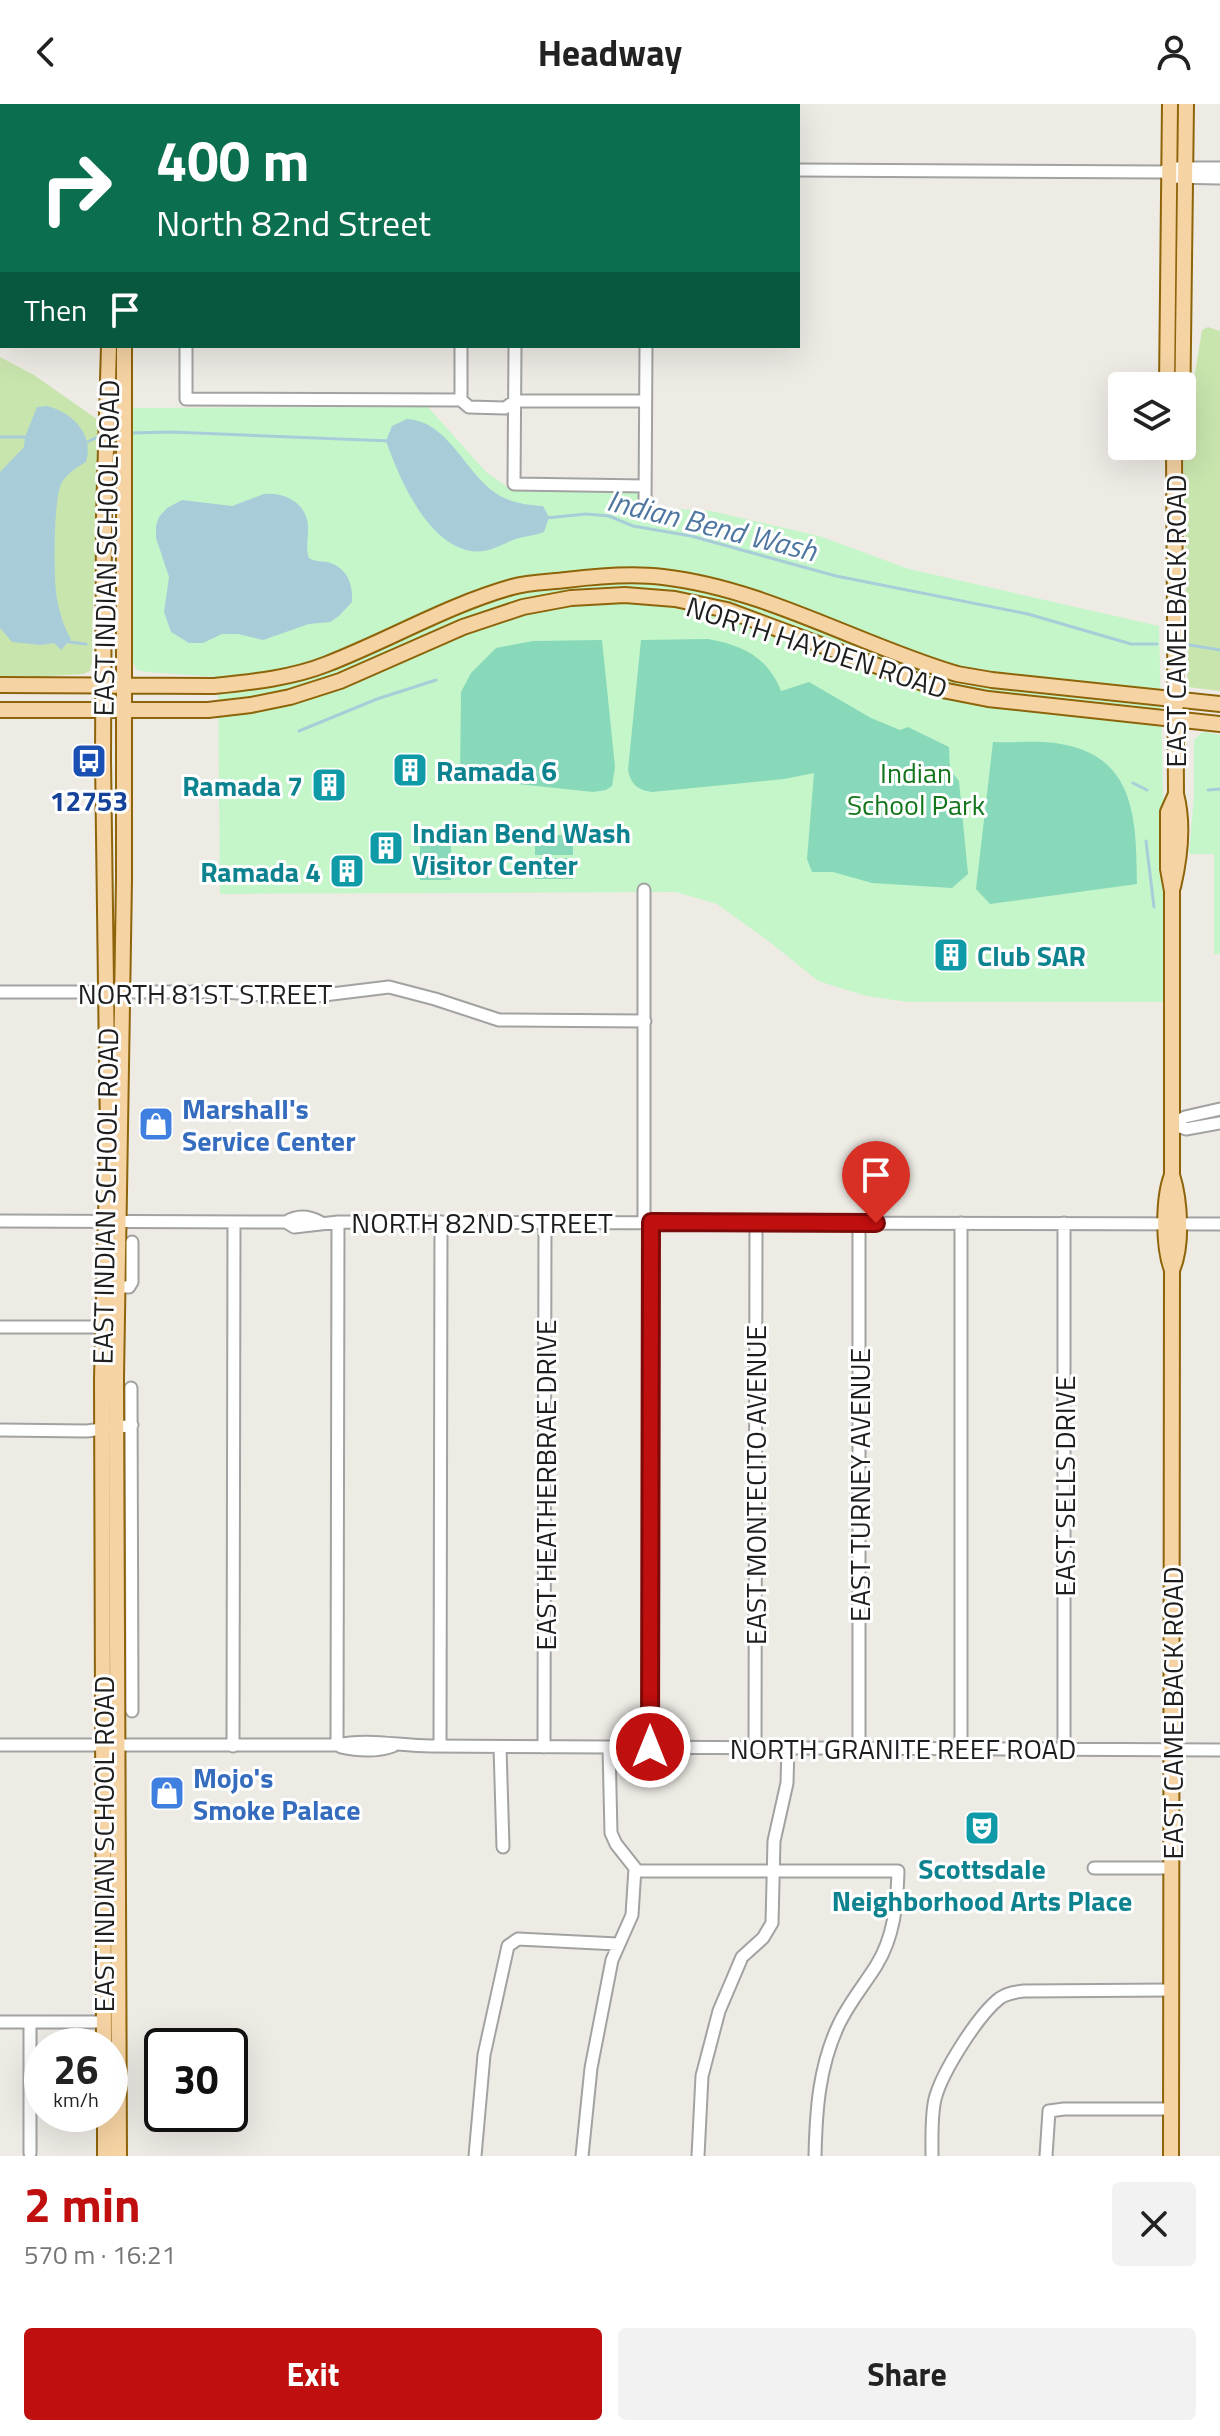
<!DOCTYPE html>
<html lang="en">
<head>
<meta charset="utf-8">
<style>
  body { margin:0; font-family:"Titillium Web",sans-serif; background:#f2f2f2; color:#222; height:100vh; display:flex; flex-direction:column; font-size:30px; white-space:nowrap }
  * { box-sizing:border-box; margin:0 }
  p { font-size:26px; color:#767676 }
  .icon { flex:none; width:44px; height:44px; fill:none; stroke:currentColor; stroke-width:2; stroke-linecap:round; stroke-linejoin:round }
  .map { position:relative; height:2052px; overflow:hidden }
  .sheet { display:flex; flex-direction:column; background:#fff; flex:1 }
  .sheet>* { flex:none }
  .banner { position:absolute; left:0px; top:0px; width:800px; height:244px; box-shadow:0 8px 32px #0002; background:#0b6e4f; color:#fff; overflow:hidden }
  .controls { position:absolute; left:1108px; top:268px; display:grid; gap:16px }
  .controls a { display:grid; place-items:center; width:88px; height:88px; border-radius:8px; background:#fff; box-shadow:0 8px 32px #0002; font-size:40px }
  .speed { position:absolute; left:24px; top:1924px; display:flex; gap:16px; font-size:40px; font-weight:700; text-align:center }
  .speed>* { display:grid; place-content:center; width:104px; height:104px; border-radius:50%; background:#fff; box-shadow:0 8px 32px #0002; line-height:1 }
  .speed small { font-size:20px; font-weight:400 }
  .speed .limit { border:4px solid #111; border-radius:12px; background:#fff; color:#111 }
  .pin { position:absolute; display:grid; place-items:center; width:68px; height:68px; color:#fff; margin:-82px -34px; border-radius:50% 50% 50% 0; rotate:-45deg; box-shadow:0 0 8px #0007 }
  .pin .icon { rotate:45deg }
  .me { position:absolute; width:88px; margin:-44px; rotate:0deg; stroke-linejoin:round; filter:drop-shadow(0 0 6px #0008) }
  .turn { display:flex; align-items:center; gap:28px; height:168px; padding:0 24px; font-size:36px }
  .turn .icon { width:104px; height:104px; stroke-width:2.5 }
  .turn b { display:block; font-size:56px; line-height:68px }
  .then { display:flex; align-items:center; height:76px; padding:0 24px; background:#0003; gap:16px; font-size:30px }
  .round { display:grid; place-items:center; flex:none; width:84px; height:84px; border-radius:8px; background:#f2f2f2 }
  .head { display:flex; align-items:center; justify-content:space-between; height:136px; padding:0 24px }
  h1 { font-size:48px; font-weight:700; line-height:60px; color:#bf0f0e }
  .cta { display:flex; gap:16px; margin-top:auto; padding:16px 24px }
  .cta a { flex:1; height:92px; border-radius:8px; background:#bf0f0e; color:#fff; font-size:32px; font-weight:700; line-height:92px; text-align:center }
  .cta a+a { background:#f2f2f2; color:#222 }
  header { display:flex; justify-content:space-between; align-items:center; height:104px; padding:0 24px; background:#fff; font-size:36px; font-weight:700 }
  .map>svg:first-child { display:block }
  .grass { fill:#c9e5ae }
  .park { fill:#c5f6c9 }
  .pitch { fill:#88d8ba }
  .water { fill:#a8cdd9 }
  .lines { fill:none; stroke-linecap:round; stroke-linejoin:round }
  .stream { stroke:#a8cdd9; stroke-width:3 }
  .minor-casing { stroke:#a2a2a2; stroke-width:15 }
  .major-casing { stroke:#8e640a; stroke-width:18 }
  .minor { stroke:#fff; stroke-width:11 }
  .major { stroke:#f5d3a3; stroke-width:14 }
  .route-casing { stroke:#7c0a09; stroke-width:20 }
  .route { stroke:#bf0f0e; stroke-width:14 }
  .labels { text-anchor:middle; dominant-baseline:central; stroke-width:6; stroke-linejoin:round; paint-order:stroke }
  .street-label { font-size:28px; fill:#1e1e1e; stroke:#fff }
  .culture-label { font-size:28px; font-weight:bold; fill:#0d838f; stroke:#fff; text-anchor:start }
  .park-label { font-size:28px; fill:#13751c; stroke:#fff }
  .transit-label { font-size:28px; font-weight:bold; fill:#164399; stroke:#fff }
  .shop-label { font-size:28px; font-weight:bold; fill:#366cbe; stroke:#fff; text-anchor:start }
  .water-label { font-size:30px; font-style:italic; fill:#4e76a0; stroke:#fff }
</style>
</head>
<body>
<header><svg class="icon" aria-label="back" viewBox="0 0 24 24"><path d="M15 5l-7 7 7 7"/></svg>Headway<svg class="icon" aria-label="person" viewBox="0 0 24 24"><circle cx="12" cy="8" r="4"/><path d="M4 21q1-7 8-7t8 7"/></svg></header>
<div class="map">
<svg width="1220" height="2052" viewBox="0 0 1220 2052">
  <rect width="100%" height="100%" fill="#eeebe5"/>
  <path class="grass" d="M1208 223 1220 227V587L1188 583 1183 343 1202 226Z
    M0 253 34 271 101 318C100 397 92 476 92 556L90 567 83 570 0 575Z"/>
  <path class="park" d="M428 303 486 368 513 387 640 388 641 403 711 407 819 432 909 465 1159 522 1164 729 1163 898H908L866 892 818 877 771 839 717 800 676 788 220 790 218 573 147 568 137 566 133 558 128 304Z
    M1206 628 1220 631V850H1214V750H1189L1194 692V636L1201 629Z"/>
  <path class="pitch" d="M708 535C742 541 768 553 781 587L809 578 871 614 900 626 908 623 949 643 950 666 959 677 968 770 952 784 872 779 833 768H812L807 755 814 669 784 675 652 688C637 686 631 680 628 666L641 536Z
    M602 536 615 663 612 682 606 686 593 688 460 674 461 588 471 569 496 544 533 537Z
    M993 638C1015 639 1039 636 1061 640 1137 653 1136 718 1137 780L990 800 976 785Z
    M535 731H573V751H535Z
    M420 738H451V776H420Z
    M535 754H573V775H535Z"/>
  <path class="water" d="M47 302C74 309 94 331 86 358 77 363 68 369 62 378 53 394 54 467 56 488 58 504 63 522 71 535L61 546 54 539 41 541 12 538 0 524V368L24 343 25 333 37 303Z
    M407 315C446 317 463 363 490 385 506 398 524 401 543 402L549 413 544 428C534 432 523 432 513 436 500 441 487 450 471 447 427 440 399 374 386 337L392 322Z
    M264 390C285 388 306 399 308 421 309 432 305 443 309 454 317 459 325 456 333 460 349 467 353 483 352 498L339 512 330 518 309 520 263 536 238 530H222L203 539H189L171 528 164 508 169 473 156 434V422L159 413 167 404 182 396 232 402Z"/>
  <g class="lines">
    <path class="stream" d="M130 329 172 328 390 337
      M0 333H25
      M85 339 102 331
      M546 414 586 410 609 412 633 422 691 432 836 472 1028 510 1131 540H1157
      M69 538 86 540
      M1190 541 1220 546
      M299 627 377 595 436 576
      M1133 679 1147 686
      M1208 686 1220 685
      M1146 737 1154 803"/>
    <defs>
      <path id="minor" d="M97 2V0
        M486 2V0
        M648 2V0
        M0 66H2
        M798 66 1162 68 1170 64H1220
        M1163 68 1170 73 1220 74
        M186 242V295L461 296 469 303 505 304 515 297H645
        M515 242 514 380 645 382
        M461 296V242
        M645 400 646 242
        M644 786V1118
        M0 888H225L299 894 389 883 435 895 499 916 645 917
        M1172 1020 1185 1013 1220 1005
        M1172 1020 1186 1025 1220 1019
        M0 1117 286 1118C297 1111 309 1112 320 1118
        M286 1118 294 1123 338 1118 1220 1120
        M961 1119V1644
        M117 1183H129L132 1178V1138
        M0 1223H111
        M131 1284 132 1607
        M0 1326 87 1327 132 1321
        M0 1641H337C368 1634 399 1642 431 1642L1220 1646
        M337 1641 338 1118
        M233 1642 234 1118
        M440 1642 441 1118
        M341 1643C359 1647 376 1648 393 1642
        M500 1643 503 1743
        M544 1643 545 1118
        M650 1643 651 1118
        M755 1643 756 1119
        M859 1643V1119
        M1064 1645V1119
        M1094 1764H1172
        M636 1767H898C897 1801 894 1833 876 1862 864 1881 849 1899 839 1920 819 1962 816 2006 815 2052
        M0 1918H104
        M30 2049V1918
        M475 2052 484 1951 508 1842 518 1835 617 1840
        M582 2052 591 1964 612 1856 632 1811 635 1764 616 1740 611 1729 609 1643
        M698 2052 702 1972 719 1907 742 1853 763 1834 772 1819 774 1737 787 1679 788 1643
        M932 2052C932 2033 931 2013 935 1995 942 1968 978 1911 1000 1894 1007 1889 1015 1888 1024 1887L1171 1886
        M1046 2052 1049 2007 1064 2005H1171"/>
      <path id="major" d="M111 2V0
        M125 2V0
        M1167 282 1170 0
        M1182 318 1186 0
        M0 581 214 582C252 578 292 574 327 560 389 536 448 501 512 483 529 478 549 478 566 476 598 472 631 469 663 473 766 485 859 541 957 570L992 576 1220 600
        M0 606H208L251 601 290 593 340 577 463 523 523 503 571 494 625 491 675 495 727 506 942 586 988 595 1220 620
        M1173 783C1180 753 1184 720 1176 690L1174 342
        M1172 1166C1183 1142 1180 1096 1172 1071V787L1168 765V708L1176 690
        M104 1942 102 1275 108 1032 103 656 104 413 109 242
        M105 2010V2052
        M119 2052 116 1275 124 775V242
        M1171 2052 1172 1166C1163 1143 1163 1094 1172 1071"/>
    </defs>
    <use href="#minor" class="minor-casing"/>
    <use href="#major" class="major-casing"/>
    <use href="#minor" class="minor"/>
    <use href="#major" class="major"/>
  </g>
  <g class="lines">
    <defs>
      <path id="route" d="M650 1643 651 1118 876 1119"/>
    </defs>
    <use href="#route" class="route-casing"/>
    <use href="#route" class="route"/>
  </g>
  <defs>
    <symbol id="bus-square" viewBox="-11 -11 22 22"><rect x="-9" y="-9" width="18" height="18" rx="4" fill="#1a4fb4" stroke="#fff"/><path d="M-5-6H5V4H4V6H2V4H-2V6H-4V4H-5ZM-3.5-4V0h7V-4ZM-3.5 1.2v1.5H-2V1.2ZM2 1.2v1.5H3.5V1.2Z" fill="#fff"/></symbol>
    <symbol id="building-square" viewBox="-11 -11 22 22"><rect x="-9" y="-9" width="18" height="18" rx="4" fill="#0f9aa8" stroke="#fff"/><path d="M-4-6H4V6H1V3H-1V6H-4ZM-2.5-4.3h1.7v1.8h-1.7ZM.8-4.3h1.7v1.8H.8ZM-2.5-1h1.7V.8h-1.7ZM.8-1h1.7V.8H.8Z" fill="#fff"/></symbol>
    <symbol id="shop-square" viewBox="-11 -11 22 22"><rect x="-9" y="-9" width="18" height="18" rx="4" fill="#3f7fe0" stroke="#fff"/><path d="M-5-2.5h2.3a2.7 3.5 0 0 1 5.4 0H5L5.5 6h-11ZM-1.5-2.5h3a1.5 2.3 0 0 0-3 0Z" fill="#fff"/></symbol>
    <symbol id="theatre-square" viewBox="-11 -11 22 22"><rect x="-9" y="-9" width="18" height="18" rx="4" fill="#0f9aa8" stroke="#fff"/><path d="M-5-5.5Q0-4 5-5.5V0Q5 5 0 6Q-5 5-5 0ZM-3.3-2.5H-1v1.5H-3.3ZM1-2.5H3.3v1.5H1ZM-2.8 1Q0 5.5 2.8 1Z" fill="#fff"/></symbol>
  </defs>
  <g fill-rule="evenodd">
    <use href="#bus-square" x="69" y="637" width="40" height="40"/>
    <use href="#building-square" x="390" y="646" width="40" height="40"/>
    <use href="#building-square" x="309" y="661" width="40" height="40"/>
    <use href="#building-square" x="366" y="724" width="40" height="40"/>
    <use href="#building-square" x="327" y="747" width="40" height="40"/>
    <use href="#building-square" x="931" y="831" width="40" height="40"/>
    <use href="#shop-square" x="136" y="1000" width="40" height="40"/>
    <use href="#shop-square" x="147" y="1669" width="40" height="40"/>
    <use href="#theatre-square" x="962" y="1704" width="40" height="40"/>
  </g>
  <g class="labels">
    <g class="street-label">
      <text transform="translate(106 444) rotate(-89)">EAST INDIAN SCHOOL ROAD</text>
      <text transform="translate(1175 517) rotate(-90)">EAST CAMELBACK ROAD</text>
      <text transform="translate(817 543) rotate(18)">NORTH HAYDEN ROAD</text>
      <text x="205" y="889">NORTH 81ST STREET</text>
      <text transform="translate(105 1092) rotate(-89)">EAST INDIAN SCHOOL ROAD</text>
      <text x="482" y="1118">NORTH 82ND STREET</text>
      <text transform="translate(545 1381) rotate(-90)">EAST HEATHERBRAE DRIVE</text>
      <text transform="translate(755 1381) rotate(-90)">EAST MONTECITO AVENUE</text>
      <text transform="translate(859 1381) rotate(-90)">EAST TURNEY AVENUE</text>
      <text transform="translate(1064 1382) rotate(-90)">EAST SELLS DRIVE</text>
      <text transform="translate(1172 1609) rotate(-90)">EAST CAMELBACK ROAD</text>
      <text x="903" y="1644">NORTH GRANITE REEF ROAD</text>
      <text transform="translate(103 1740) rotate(-90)">EAST INDIAN SCHOOL ROAD</text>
    </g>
    <g class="culture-label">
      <text x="436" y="666">Ramada 6</text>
      <text x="303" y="681" text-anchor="end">Ramada 7</text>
      <text x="412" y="728">Indian Bend Wash<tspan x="412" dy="32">Visitor Center</tspan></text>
      <text x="321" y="767" text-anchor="end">Ramada 4</text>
      <text x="977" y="851">Club SAR</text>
      <text x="982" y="1764" text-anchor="middle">Scottsdale<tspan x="982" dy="32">Neighborhood Arts Place</tspan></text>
    </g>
    <g class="park-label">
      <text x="916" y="668">Indian<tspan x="916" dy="32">School Park</tspan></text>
    </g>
    <g class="transit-label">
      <text x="89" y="696">12753</text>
    </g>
    <g class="shop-label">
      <text x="182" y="1004">Marshall's<tspan x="182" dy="32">Service Center</tspan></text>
      <text x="193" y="1673">Mojo's<tspan x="193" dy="32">Smoke Palace</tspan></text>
    </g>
    <g class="water-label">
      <text transform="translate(712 421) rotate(14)">Indian Bend Wash</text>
    </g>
  </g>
</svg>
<div class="controls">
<a><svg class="icon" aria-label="layers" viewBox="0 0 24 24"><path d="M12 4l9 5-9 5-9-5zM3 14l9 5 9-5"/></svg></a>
</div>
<div class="speed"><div>26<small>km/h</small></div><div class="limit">30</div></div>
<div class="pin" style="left:876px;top:1119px;background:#d93025"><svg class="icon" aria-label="arrive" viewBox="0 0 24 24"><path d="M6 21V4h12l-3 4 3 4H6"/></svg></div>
<svg class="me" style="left:650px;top:1643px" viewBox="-20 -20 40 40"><circle r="17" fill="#bf0f0e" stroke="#fff" stroke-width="3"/><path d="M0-11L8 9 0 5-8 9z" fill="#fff"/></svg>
<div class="banner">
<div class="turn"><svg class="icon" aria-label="right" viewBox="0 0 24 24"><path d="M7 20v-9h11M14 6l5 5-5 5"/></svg><div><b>400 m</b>North 82nd Street</div></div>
<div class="then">Then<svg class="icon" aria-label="arrive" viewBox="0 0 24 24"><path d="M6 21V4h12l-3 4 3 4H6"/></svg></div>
</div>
</div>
<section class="sheet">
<div class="head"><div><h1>2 min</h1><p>570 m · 16:21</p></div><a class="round"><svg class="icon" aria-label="close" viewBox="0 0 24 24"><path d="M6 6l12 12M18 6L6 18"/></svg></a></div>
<div class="cta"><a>Exit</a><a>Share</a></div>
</section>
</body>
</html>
